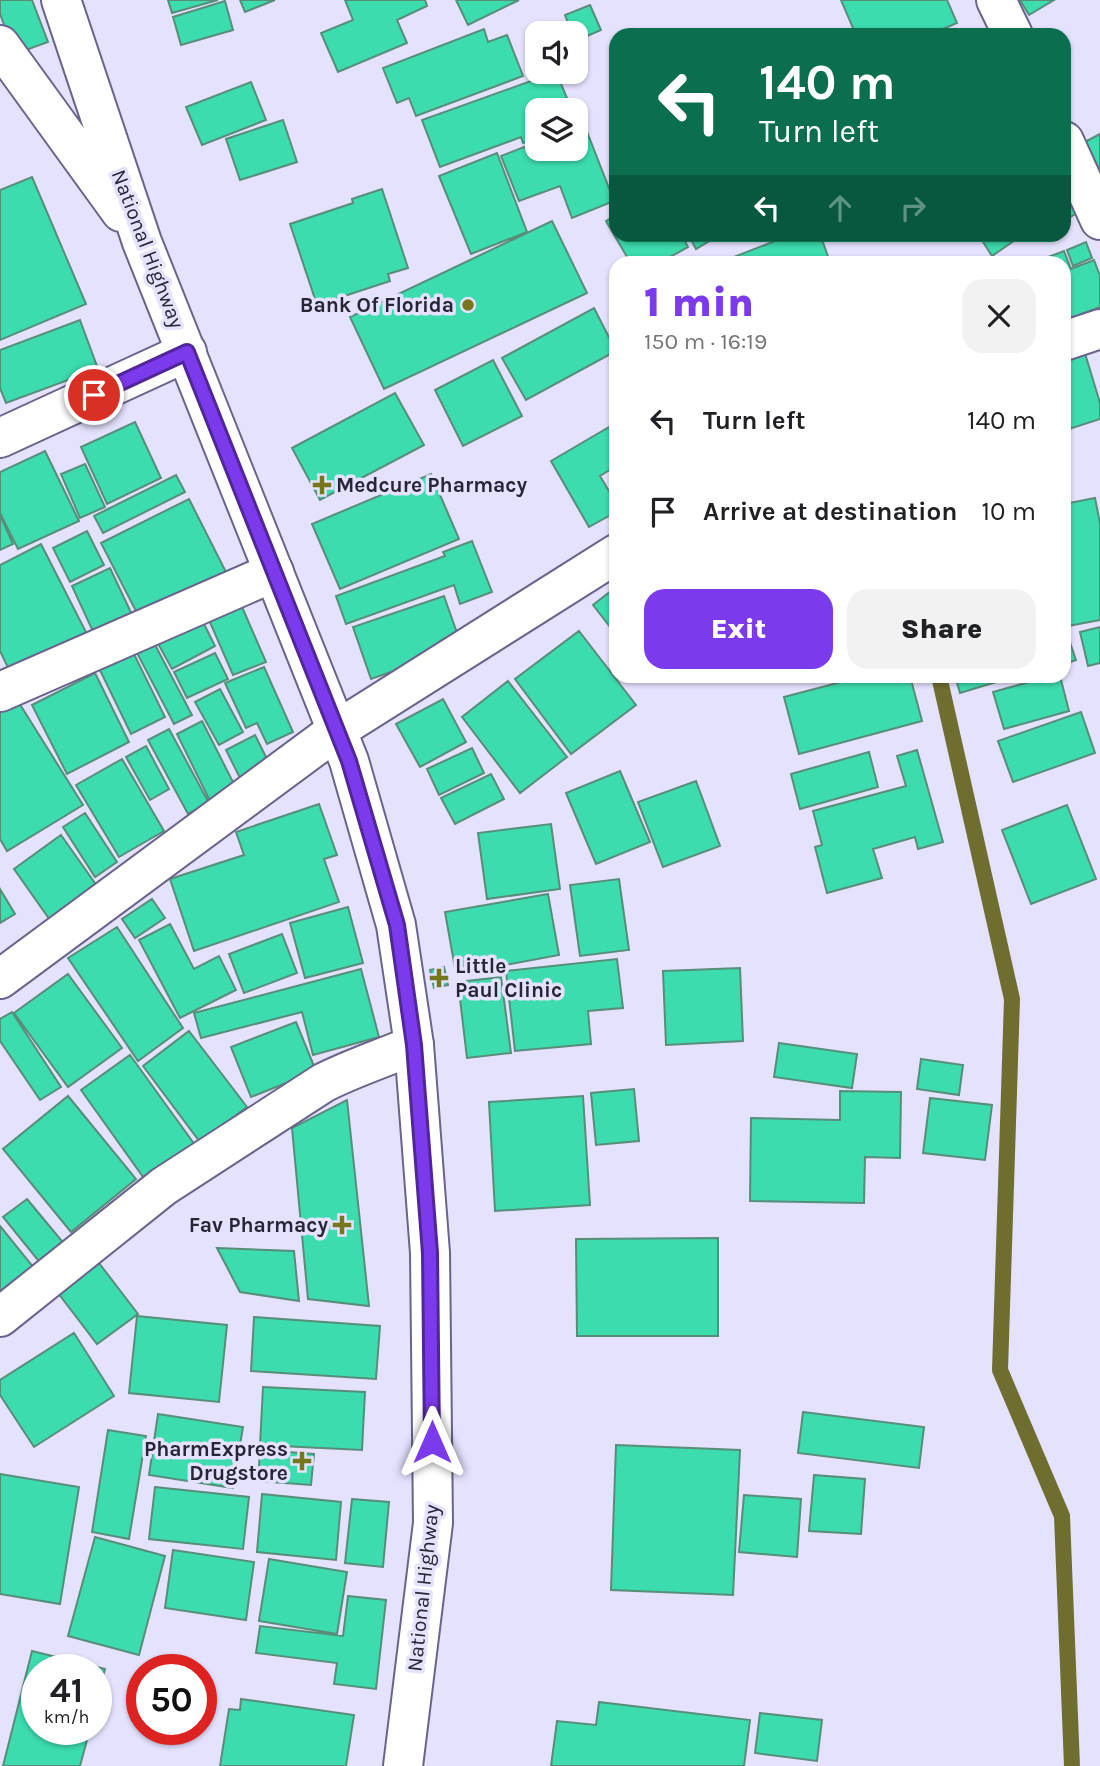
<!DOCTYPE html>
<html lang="en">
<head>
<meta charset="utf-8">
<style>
  body { margin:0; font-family:Karla,sans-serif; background:#f2f2f2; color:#202124; height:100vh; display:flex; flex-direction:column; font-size:26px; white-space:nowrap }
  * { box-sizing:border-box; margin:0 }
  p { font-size:23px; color:#757577 }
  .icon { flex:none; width:38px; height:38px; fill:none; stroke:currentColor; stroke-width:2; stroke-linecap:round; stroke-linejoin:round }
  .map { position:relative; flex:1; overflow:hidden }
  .drawer { position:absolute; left:609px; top:256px; width:462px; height:427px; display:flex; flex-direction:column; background:#fff; border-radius:21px; box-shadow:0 2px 5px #0004 }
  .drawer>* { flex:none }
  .guide { position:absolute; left:609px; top:28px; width:462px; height:214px; border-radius:21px; box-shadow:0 2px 5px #0004; background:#0b6e4f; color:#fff; overflow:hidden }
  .tools { position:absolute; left:525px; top:21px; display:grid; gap:14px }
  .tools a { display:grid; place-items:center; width:63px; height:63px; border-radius:14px; background:#fff; box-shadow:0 2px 5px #0004; font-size:35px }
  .speed { position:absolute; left:21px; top:1654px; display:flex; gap:14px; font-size:35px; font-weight:700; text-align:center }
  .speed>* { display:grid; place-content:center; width:91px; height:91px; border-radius:50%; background:#fff; box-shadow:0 2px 5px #0004; line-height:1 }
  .speed small { font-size:18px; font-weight:400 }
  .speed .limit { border:10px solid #d22; background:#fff; color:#111 }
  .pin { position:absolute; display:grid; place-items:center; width:60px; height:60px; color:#fff; margin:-30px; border:4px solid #fff; border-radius:50%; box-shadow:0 2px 7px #0007 }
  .me { position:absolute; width:77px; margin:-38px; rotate:0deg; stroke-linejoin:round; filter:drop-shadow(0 0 5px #0008) }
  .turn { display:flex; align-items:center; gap:24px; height:147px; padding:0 35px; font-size:32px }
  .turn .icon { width:91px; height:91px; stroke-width:2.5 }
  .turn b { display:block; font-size:49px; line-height:60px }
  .lanes { display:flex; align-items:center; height:66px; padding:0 35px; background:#0003; justify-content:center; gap:35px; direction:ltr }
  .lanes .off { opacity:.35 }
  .round { display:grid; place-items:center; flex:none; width:74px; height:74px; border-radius:21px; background:#f2f2f2 }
  .headline { display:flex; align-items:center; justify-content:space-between; height:119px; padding:0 35px }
  h1 { font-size:42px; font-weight:800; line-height:52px; color:#7c3aed }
  .primary-button { display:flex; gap:14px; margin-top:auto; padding:14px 35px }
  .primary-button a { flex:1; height:80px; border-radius:21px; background:#7c3aed; color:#fff; font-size:28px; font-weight:800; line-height:80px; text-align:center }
  .primary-button a+a { background:#f2f2f2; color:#202124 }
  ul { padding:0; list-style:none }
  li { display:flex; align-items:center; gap:21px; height:91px; padding:0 35px }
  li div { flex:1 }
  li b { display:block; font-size:26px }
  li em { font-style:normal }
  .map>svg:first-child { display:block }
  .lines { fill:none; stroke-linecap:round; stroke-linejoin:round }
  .stream { stroke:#6e6e30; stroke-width:16 }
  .building { fill:#3cdcaf; stroke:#588d7a; stroke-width:2 }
  .minor-casing { stroke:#69648d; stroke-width:42 }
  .major-casing { stroke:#69648d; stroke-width:42 }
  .minor { stroke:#fff; stroke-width:38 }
  .major { stroke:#fff; stroke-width:38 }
  .route-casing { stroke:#51269a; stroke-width:18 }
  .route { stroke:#7c3aed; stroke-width:12 }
  .poi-dot { fill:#76761d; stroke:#e4e2fe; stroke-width:2.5 }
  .labels { text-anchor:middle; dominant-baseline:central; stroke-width:7; stroke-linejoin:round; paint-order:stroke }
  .street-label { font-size:21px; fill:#272536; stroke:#e4e2fe }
  .poi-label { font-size:21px; font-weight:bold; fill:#272536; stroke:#e4e2fe; text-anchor:end }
</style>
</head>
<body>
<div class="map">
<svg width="1100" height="1766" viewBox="0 0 1100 1766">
  <rect width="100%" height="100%" fill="#e4e2fe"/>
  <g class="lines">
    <path class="stream" d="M939 676 1012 999 1000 1370 1062 1516 1072 1766"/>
  </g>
  <path class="building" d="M0 0H32L48 42 15 54 0 14Z
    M168 0H218L172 13Z
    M240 0H275L245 12Z
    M345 0H425L427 6 397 20 407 43 338 72 321 33 353 20Z
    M456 0H519L468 25Z
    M841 0H947L957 23 929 35H856Z
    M1020 0H1054L1029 15Z
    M225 1 233 30 181 45 173 17Z
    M590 5 601 30 576 41V33H572L565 15Z
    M484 29 488 42 507 35 523 76 416 116 409 98 397 103 383 68Z
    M556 72 572 110H537V138L523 143 521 137 440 167 422 120Z
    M251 82 266 120 202 145 186 107Z
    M283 120 297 162 240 180 226 139Z
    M584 124 614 201 572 218 560 186 519 201 501 156 537 142V149H576V127Z
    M1100 134V178L1081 144Z
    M497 153 527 232 471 254 439 176Z
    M1064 175 1085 208 1064 221Z
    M32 177 86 304 0 340V190Z
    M382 189 408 268 388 274 390 281 317 305 290 224 353 203 352 199Z
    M616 215V234H681L688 247 661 262H630L606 221Z
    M552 221 587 293 384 389 350 317Z
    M688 234H721L696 249Z
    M793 234H820L830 262H721Z
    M978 234H1024L992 256Z
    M1086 242 1092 258 1073 266 1067 250Z
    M1064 251 1071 269 1094 260 1100 276V307L1064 321V262H1035Z
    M594 308 616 351 526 400 502 358Z
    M80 320 98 369 6 403 0 388V350Z
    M1084 350 1100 403V419L1066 430 1064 424V356Z
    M493 360 522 416 463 446 435 390Z
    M395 393 424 445 320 500 292 448Z
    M135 422 161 478 107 504 81 447Z
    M616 423V466L600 476 616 503V512L589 527 551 461Z
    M45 451 79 521 18 549 0 513V472Z
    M85 464 105 507 80 518 61 474Z
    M431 474 459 539 340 589 312 524Z
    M176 475 185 492 103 533 94 516Z
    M1095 498 1100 523V620L1068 626 1064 609V504Z
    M189 499 229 578 141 621 101 543Z
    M0 515 13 544 0 550Z
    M87 531 104 565 70 582 53 548Z
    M472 541 492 592 460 604 454 585 346 624 336 596 445 556 443 552Z
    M41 544 89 638 12 676 0 651V565Z
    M110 568 135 621 96 638 72 586Z
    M616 587V631L614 632 593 605Z
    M444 596 462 647 371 679 353 627Z
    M239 600 266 662 233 675 206 613Z
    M201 618 215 646 172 669 156 640Z
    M1100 627V663L1088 666 1080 632Z
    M579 631 636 705 571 754 515 679Z
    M1066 631 1076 660 1064 664V632Z
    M153 641 192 715 174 724 135 649Z
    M131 648 165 717 131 734 97 664Z
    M215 653 228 679 187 698 174 672Z
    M264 667 293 732 267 744 257 723 246 728 225 683Z
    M95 673 129 742 67 774 32 705Z
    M864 676H910L922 721 799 754 784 697Z
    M955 676H1016L960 693Z
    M1051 676H1060L1069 711 1004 729 993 692Z
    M508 681 567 757 520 793 462 717Z
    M220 689 243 732 219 745 195 702Z
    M16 698 83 805 7 851 0 839V708Z
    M443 699 466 742 420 767 396 724Z
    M1081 712 1095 753 1013 782 998 741Z
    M202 721 236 788 210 801 177 734Z
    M169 729 209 803 188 814 148 740Z
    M255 735 270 765 241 780 226 750Z
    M146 746 169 789 150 800 126 757Z
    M472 748 484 773 439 795 427 769Z
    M917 750 943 842 918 849 915 837 873 849 882 878 827 893 815 847 822 845 813 811 906 786 897 756Z
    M869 752 878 787 800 809 791 774Z
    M122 759 164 831 119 857 76 785Z
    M620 771 650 842 596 864 566 793Z
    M491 774 504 799 455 824 441 798Z
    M696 781 720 846 663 867 638 802Z
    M319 804 337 855 324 859 339 902 194 951 170 879 244 855 236 832Z
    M1067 805 1096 879 1031 904 1002 830Z
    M85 813 117 862 95 877 63 827Z
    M551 824 560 889 487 899 478 833Z
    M61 835 97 886 50 920 14 869Z
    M619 879 629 950 580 956 570 885Z
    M0 889 15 914 0 923Z
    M548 894 559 955 456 974 445 912Z
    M152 899 165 918 135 938 122 919Z
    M348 907 363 963 305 978 290 923Z
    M170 924 194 969 219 956 236 990 180 1018 139 940Z
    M117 927 183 1028 138 1061 68 958Z
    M282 934 297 973 244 993 229 954Z
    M617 959 623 1008 588 1011 591 1044 515 1051 506 971Z
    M444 967 448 985 434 988 430 970Z
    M740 968 743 1041 666 1045 663 971Z
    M361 969 379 1037 313 1055 302 1012 201 1038 194 1013Z
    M68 974 122 1048 68 1087 14 1013Z
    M501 977 511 1053 467 1058 458 982Z
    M12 1012 61 1087 40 1100 0 1041V1019Z
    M296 1022 316 1071 251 1097 231 1047Z
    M189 1031 247 1107 200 1142 143 1066Z
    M779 1043 857 1054 852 1088 774 1077Z
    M130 1055 195 1145 146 1181 81 1090Z
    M921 1059 963 1065 959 1095 917 1089Z
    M634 1089 639 1141 596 1145 591 1093Z
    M840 1091 901 1092 900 1158 865 1157 864 1203 750 1201 751 1118 840 1120Z
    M68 1096 136 1179 71 1232 3 1149Z
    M583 1096 590 1205 495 1211 489 1102Z
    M930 1098 992 1105 985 1160 923 1153Z
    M347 1100 369 1306 308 1299 292 1128Z
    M27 1199 66 1246 42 1265 3 1217Z
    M0 1226 34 1268 0 1294Z
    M718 1238V1336H577L576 1239Z
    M217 1248 294 1251 299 1301 240 1292Z
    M99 1263 138 1314 97 1344 58 1293Z
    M137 1316 227 1325 219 1402 129 1393Z
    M254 1317 380 1326 376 1379 251 1371Z
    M74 1333 114 1396 34 1447 0 1395V1380Z
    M263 1387 365 1392 362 1450 260 1445Z
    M803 1412 924 1427 919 1468 798 1453Z
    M158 1414 243 1427 233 1488 149 1475Z
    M108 1430 146 1436 129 1539 92 1532Z
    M616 1445 740 1450 733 1595 611 1590Z
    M260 1450 314 1454 311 1485 258 1481Z
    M0 1474 79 1487 60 1604 0 1594Z
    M814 1475 865 1479 861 1534 809 1531Z
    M155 1487 249 1497 243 1549 149 1539Z
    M262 1494 341 1502 336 1560 257 1552Z
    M744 1495 801 1499 797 1557 739 1552Z
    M352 1499 389 1502 383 1567 345 1563Z
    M95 1537 165 1556 139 1655 68 1636Z
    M173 1550 254 1562 246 1620 165 1608Z
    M269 1559 347 1572 337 1634 259 1621Z
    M348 1596 386 1600 376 1689 334 1684 337 1663 256 1653 260 1626 343 1636Z
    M32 1651 105 1669 96 1703V1670H37V1729H90L80 1766H3Z
    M241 1699 354 1715 346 1766H220L229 1709 240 1710Z
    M599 1702 750 1720 744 1766H551L557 1721 596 1725Z
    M760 1713 822 1720 817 1761 755 1753Z"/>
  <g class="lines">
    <defs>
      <path id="minor" d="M996 0 1013 35
        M1064 141 1100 220
        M1064 341 1100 329
        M0 438 187 352
        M0 692 274 572
        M0 979 337 730 616 554
        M0 1317 164 1186 323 1083C352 1068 384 1058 414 1045"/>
      <path id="major" d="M61 0 142 242 349 761 396 925 414 1045 430 1253 433 1523 403 1766
        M0 45 121 212"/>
    </defs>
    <use href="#minor" class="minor-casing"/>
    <use href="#major" class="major-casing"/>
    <use href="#minor" class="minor"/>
    <use href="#major" class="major"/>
  </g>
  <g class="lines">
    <defs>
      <path id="route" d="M94 395 187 352 349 761 397 925 414 1045 430 1253 432 1442"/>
    </defs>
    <use href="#route" class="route-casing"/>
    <use href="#route" class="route"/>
  </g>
  <g class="poi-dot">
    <circle cx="468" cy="305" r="7"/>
    <path d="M318.5 474.5h7v7h7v7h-7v7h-7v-7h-7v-7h7z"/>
    <path d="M435.5 967.5h7v7h7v7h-7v7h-7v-7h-7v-7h7z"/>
    <path d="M338.5 1214.5h7v7h7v7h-7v7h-7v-7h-7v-7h7z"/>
    <path d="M298.5 1450.5h7v7h7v7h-7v7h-7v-7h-7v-7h7z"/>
  </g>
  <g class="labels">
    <g class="street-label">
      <text transform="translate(148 249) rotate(69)">National Highway</text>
      <text transform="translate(423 1588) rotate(-84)">National Highway</text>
    </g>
    <g class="poi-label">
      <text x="454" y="305">Bank Of Florida</text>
      <text x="336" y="485" text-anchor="start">Medcure Pharmacy</text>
      <text x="455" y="966" text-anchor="start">Little<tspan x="455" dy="24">Paul Clinic</tspan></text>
      <text x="328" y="1225">Fav Pharmacy</text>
      <text x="288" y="1449">PharmExpress<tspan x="288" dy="24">Drugstore</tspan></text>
    </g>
  </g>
</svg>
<div class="tools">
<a><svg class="icon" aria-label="sound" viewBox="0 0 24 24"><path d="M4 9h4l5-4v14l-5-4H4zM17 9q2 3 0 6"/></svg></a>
<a><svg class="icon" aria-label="layers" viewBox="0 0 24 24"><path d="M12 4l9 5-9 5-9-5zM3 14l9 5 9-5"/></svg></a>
</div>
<div class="speed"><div>41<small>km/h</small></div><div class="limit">50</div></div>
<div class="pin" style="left:94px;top:395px;background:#d93025"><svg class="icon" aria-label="arrive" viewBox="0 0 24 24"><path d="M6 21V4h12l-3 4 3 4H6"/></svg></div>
<svg class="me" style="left:432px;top:1442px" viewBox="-20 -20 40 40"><path d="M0-17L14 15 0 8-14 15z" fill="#7c3aed" stroke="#fff" stroke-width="4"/></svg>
<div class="guide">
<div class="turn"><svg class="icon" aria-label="left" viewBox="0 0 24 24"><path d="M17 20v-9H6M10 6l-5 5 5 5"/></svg><div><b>140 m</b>Turn left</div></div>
<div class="lanes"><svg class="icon" aria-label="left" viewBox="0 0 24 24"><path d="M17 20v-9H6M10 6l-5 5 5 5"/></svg><svg class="icon off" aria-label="ahead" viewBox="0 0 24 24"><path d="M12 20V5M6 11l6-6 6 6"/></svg><svg class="icon off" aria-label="right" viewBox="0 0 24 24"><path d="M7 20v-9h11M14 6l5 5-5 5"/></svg></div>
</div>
<section class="drawer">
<div class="headline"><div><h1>1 min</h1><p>150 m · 16:19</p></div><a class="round"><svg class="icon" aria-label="close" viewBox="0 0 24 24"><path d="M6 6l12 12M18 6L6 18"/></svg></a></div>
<ul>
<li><svg class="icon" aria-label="left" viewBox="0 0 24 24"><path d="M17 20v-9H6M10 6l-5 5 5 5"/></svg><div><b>Turn left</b></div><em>140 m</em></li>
<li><svg class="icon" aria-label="arrive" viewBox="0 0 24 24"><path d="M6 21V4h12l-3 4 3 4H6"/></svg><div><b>Arrive at destination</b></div><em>10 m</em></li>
</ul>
<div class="primary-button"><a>Exit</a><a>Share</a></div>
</section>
</div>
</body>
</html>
